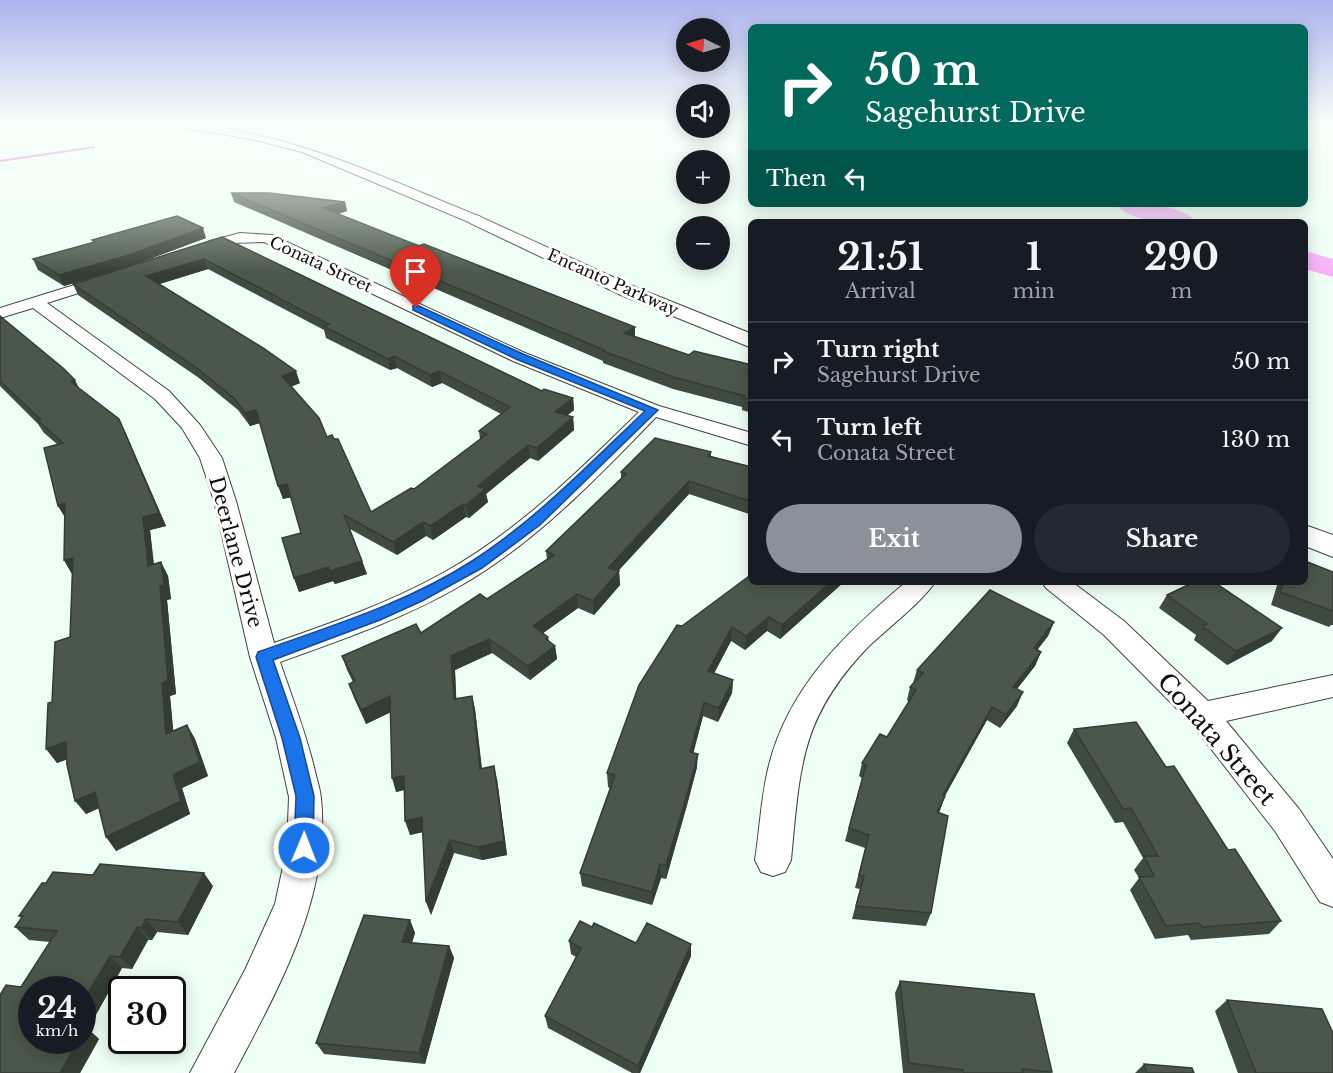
<!DOCTYPE html>
<html lang="en">
<head>
<meta charset="utf-8">
<style>
  body { margin:0; font-family:"Libre Baskerville",serif; background:#242831; color:#f1f3f6; height:100vh; display:flex; flex-direction:column; font-size:22px; white-space:nowrap }
  * { box-sizing:border-box; margin:0 }
  p { font-size:20px; color:#9ea1a6 }
  .icon { flex:none; width:33px; height:33px; fill:none; stroke:currentColor; stroke-width:2; stroke-linecap:round; stroke-linejoin:round }
  .map { position:relative; flex:1; overflow:hidden }
  .drawer { position:absolute; left:748px; top:219px; width:560px; height:366px; display:flex; flex-direction:column; background:#171b24; border-radius:9px; box-shadow:0 3px 15px #0003 }
  .drawer>* { flex:none }
  .guide { position:absolute; left:748px; top:24px; width:560px; height:183px; border-radius:9px; box-shadow:0 3px 15px #0003; background:#00695c; color:#fff; overflow:hidden }
  .needle { width:39px; rotate:275deg }
  .tools { position:absolute; left:676px; top:18px; display:grid; gap:12px }
  .tools a { display:grid; place-items:center; width:54px; height:54px; border-radius:50%; background:#171b24; box-shadow:0 3px 15px #0003; font-size:30px }
  .speed { position:absolute; left:18px; top:976px; display:flex; gap:12px; font-size:30px; font-weight:700; text-align:center }
  .speed>* { display:grid; place-content:center; width:78px; height:78px; border-radius:50%; background:#171b24; box-shadow:0 3px 15px #0003; line-height:1 }
  .speed small { font-size:15px; font-weight:400 }
  .speed .limit { border:3px solid #111; border-radius:9px; background:#fff; color:#111 }
  .pin { position:absolute; display:grid; place-items:center; width:51px; height:51px; color:#fff; margin:-62px -26px; border-radius:50% 50% 50% 0; rotate:-45deg; box-shadow:0 0 6px #0007 }
  .pin .icon { rotate:45deg }
  .me { position:absolute; width:66px; margin:-33px; rotate:1deg; stroke-linejoin:round; filter:drop-shadow(0 0 4px #0008) }
  .turn { display:flex; align-items:center; gap:21px; height:126px; padding:0 18px; font-size:27px }
  .turn .icon { width:78px; height:78px; stroke-width:2.5 }
  .turn b { display:block; font-size:42px; line-height:51px }
  .then { display:flex; align-items:center; height:57px; padding:0 18px; background:#0003; gap:12px; font-size:22px }
  .eta { display:flex; justify-content:space-evenly; align-items:center; height:102px; text-align:center }
  .eta b { font-size:36px; font-weight:700; line-height:42px }
  .primary-button { display:flex; gap:12px; margin-top:auto; padding:12px 18px }
  .primary-button a { flex:1; height:69px; border-radius:36px; background:#8c9099; color:#fff; font-size:24px; font-weight:700; line-height:69px; text-align:center }
  .primary-button a+a { background:#242831; color:#f1f3f6 }
  ul { padding:0; list-style:none }
  li { display:flex; align-items:center; gap:18px; height:78px; padding:0 18px; border-top:2px solid #363941 }
  li div { flex:1 }
  li b { display:block; font-size:22px }
  li em { font-style:normal }
  .map>svg:first-child { display:block }
  .lines { fill:none; stroke-linecap:round; stroke-linejoin:round }
  .stream { fill:#d037d0; fill-rule:evenodd }
  .river { fill:#f6b2f8; fill-rule:evenodd }
  .minor-casing { stroke:#414141; stroke-width:2 }
  .tertiary-casing { stroke:#414141; stroke-width:2 }
  .minor { fill:#fff; fill-rule:evenodd }
  .tertiary { fill:#fff; fill-rule:evenodd }
  .wall { fill:#404b40; fill-rule:evenodd }
  .shaded-wall { fill:#343d34 }
  .building { fill:#4a574a; stroke:#343d34; stroke-width:1.5; fill-rule:evenodd }
  .route { fill:#1a73e8; stroke:#114b97; stroke-width:1.5 }
  .labels { text-anchor:middle; dominant-baseline:central; stroke-width:6; stroke-linejoin:round; paint-order:stroke }
  .far-street-label { font-size:16px; fill:#0e0e0e; stroke:#fff }
  .street-label { font-size:20px; fill:#0e0e0e; stroke:#fff }
  .near-street-label { font-size:24px; fill:#0e0e0e; stroke:#fff }
</style>
</head>
<body>
<div class="map">
<svg width="1333" height="1073" viewBox="0 0 1333 1073">
  <rect width="100%" height="100%" fill="#eefff5"/>
  <g class="lines">
    <path class="stream" d="M94 146 95 148 0 162V160Z"/>
    <path class="river" d="M1116 204C1137 204 1182 203 1196 222 1174 222 1130 224 1116 204Z
      M1305 251 1333 259V277L1305 269Z"/>
    <defs>
      <path id="minor" d="M158 123C274 123 376 175 481 217L483 220 481 223H471L302 152 256 140Z
        M240 233 272 235 525 353 659 406 752 433V446L656 417C596 479 535 543 460 586 403 619 341 640 280 662 292 697 305 731 314 767 316 777 320 788 321 798 331 897 278 989 234 1073H190L245 970 275 904 287 848 289 797 276 738 250 657 214 501 200 458 182 428 155 399 33 308 0 318V308L100 277H110L113 280 110 283 47 303 169 391 200 425 222 458 236 501 274 643C332 623 389 603 443 573 517 532 579 471 639 412L513 361 264 242 233 243 198 254 191 250 210 241Z
        M906 582H935C923 601 887 629 869 646 800 717 800 767 791 860L785 872 773 876 761 872 755 860C760 828 761 796 769 765 789 686 846 633 906 582Z
        M1042 582H1072L1124 621 1208 701 1333 675V697L1226 721 1299 809 1333 859V907L1320 902 1275 831 1191 723 1104 635 1046 588Z"/>
      <path id="tertiary" d="M476 215 635 287 752 334V348L621 295 470 223 468 220Z
        M1305 525 1333 535V557L1305 546Z"/>
    </defs>
    <use href="#minor" class="minor-casing"/>
    <use href="#tertiary" class="tertiary-casing"/>
    <use href="#minor" class="minor"/>
    <use href="#tertiary" class="tertiary"/>
  </g>
  <path class="wall" d="M231 193 345 202 347 211 338 214 635 336 689 355 752 365V413L742 410V407L673 389 603 363V361L234 202Z
    M222 237 542 391 573 398 574 410 567 415 573 417 574 430 538 461 530 458 486 494 488 502 469 518 466 517 433 540 426 536 397 555 350 529 367 574 335 584 333 581 299 592 294 578 301 533 291 497 283 499 260 423 250 426 238 410 199 378 78 295 73 284ZM208 269 324 330 326 338 390 370 397 368 432 387 442 383 501 414 479 431 480 439 414 489 371 512 327 437 291 387 300 383 159 284Z
    M206 238 136 264 64 286 38 270 33 259 93 242 92 240Z
    M0 316 125 431 166 526 150 530 154 564 161 562 168 576 171 599 167 600 176 694 170 696 173 731 187 725 195 739 208 776 182 788 190 814 116 851 99 808 86 814 67 759 57 763 52 702 70 637 72 574 64 560 65 517 58 506 57 444 44 433 38 424 0 386Z
    M711 452V456L752 467V515L689 494 618 571H619L620 585 594 615 578 608 543 633 549 641 555 646 557 659 530 680 492 653 455 670 456 699 472 696 475 709 482 768 497 779 507 855 482 860 454 853 431 915 423 832 410 835 404 790 396 792 391 712 366 724 354 698 349 684 353 682 347 670 342 656 421 633 487 599 547 559 546 551 621 478V472Z
    M1333 572V625H1331L1329 627 1271 605 1278 582H1305Z
    M844 582 780 639 767 631 745 650 731 641 714 673 733 680 732 693 718 722 703 716 693 753 697 767 687 805 666 879 661 878 652 905 582 886 580 873 610 788 608 787 607 773 682 626Z
    M1167 595 1272 641 1227 665 1194 640 1196 635 1159 608Z
    M1054 622 1048 636 1037 650 1041 652 1035 666 1017 689V706L1000 728 987 720 945 796 939 813 931 913 926 926 852 919 860 889 855 888 865 848 845 841 862 778 859 776 862 763 887 737 909 702 907 700 910 687 913 683 917 670Z
    M1074 729 1166 767 1281 921 1269 934 1191 940 1188 935 1155 939 1130 890 1139 878 1134 870 1143 858 1123 822 1115 823 1067 743Z
    M213 886 188 935 157 932 152 940H148L132 969 122 968 88 1029 99 1039 80 1073H0L50 942 29 940 15 927 21 918 19 916Z
    M410 920 415 933 412 943 449 946 454 958 425 1064 324 1054 316 1043Z
    M592 927 636 943 691 944V956L640 1073H632L548 1028 545 1016 576 957 571 954 569 941Z
    M900 981 1052 1072 1051 1073H903L895 993Z
    M1227 1000 1333 1073H1238L1215 1011Z
    M1144 1064 1194 1073H1135Z"/>
  <path class="shaded-wall" d="M345 202 347 211 326 218 323 208Z
    M203 228 206 238 136 264 64 286 59 275Z
    M204 259 208 269 150 287 146 276Z
    M635 327V338L624 333Z
    M394 356 397 368 390 370 388 359Z
    M296 371 300 383 286 388 282 376Z
    M439 371 442 383 432 387 430 375Z
    M75 380 81 392 71 382Z
    M573 398 574 410 557 424 555 412Z
    M256 410 260 423 250 426 245 413Z
    M573 417 574 430 538 461 537 448Z
    M119 419 166 526 150 530 155 579 148 566Z
    M528 445 530 458 486 494 488 502 469 518 466 505 478 486Z
    M689 481V494L609 581 608 568Z
    M287 484 292 497 283 499 278 486Z
    M65 503 66 519 58 506Z
    M463 504 466 517 433 540 430 526Z
    M423 522 426 536 397 555 393 542Z
    M73 558 72 574 64 560Z
    M362 561 367 574 335 584 333 581 299 592 294 578 329 567Z
    M161 562 168 576 171 599 167 600 176 694 170 696 175 748 166 734 162 683 160 586Z
    M619 571 620 585 594 615 593 601Z
    M831 582H844L780 639 782 625Z
    M577 594 578 608 535 639 533 626Z
    M769 617 767 631 745 650 746 636Z
    M1054 622 1048 636 1028 662 1034 648Z
    M732 627 731 641 708 685V671Z
    M1282 628 1272 641 1227 665 1236 651Z
    M548 637 550 649 555 646 557 659 530 680 528 666 546 639Z
    M489 639 492 653 455 670 457 713 454 699 451 656Z
    M1041 652 1035 666 1008 700 1013 687Z
    M733 680 732 693 718 722 719 708Z
    M1023 692 1017 706 1000 728 1006 715Z
    M390 696 395 710 366 724 361 710Z
    M472 696 475 709 483 782 480 769Z
    M704 703 703 716 690 766V752Z
    M992 707 987 720 937 809 943 795Z
    M187 725 195 739 208 776 182 788 190 814 116 851 106 837 173 775Z
    M66 742 77 756 57 763 46 749Z
    M698 754 697 767 687 805 666 879V865Z
    M494 766 497 779 507 855 482 860 478 847Z
    M404 776 408 789 396 792 392 778Z
    M95 792 106 805 86 814 75 801Z
    M945 796 940 810 932 826 937 812Z
    M422 817 427 831 410 835 405 821Z
    M450 840 454 853 431 915 426 902Z
    M660 864 661 878 652 905V892Z
    M204 873 213 886 188 935 178 922Z
    M146 919 157 932 152 940 141 928Z
    M410 920 415 933 408 954 402 942Z
    M137 927 148 940 132 969 120 957Z
    M691 944V956L640 1073H639L638 1066Z
    M449 946 454 958 425 1064 419 1053Z
    M110 956 122 968 88 1029 99 1039 80 1073H60L78 1041H82V1003Z"/>
  <path class="building" d="M231 193H269L345 202 323 208 419 246 424 244 635 327 624 333 689 355 694 351 752 365 748 369 752 370V400L743 398 745 396 673 377 603 351 604 350Z
    M177 216 203 228 132 254 59 275 33 259 95 242 92 240Z
    M222 237 542 391 544 389 573 398 555 412 573 417 537 448 528 445 478 486 485 489 466 505 463 504 430 526 423 522 393 542 344 515 362 561 330 571 329 567 294 578 282 538 301 533 287 484 278 486 256 410 245 413 234 398 194 366 73 284ZM204 259 329 324 323 326 388 359 394 356 430 375 439 371 510 407 479 431 487 434 414 489 411 488 371 512 338 439H334L332 435 327 437 319 418 282 376 296 371 263 348 146 276Z
    M0 316 63 368 75 380 71 382 119 419 159 513 143 517 148 566 161 562 164 585 160 586 168 680 162 683 166 734 187 725 200 762 173 775 181 801 106 837 95 792 75 801 67 765 66 742 46 749 48 703 52 702 55 642 70 637 73 558 64 560 65 503 58 506 44 448 63 443 37 420 40 419 0 381Z
    M655 438 711 452 708 456 752 467V502L689 481 608 568 619 571 593 601 577 594 533 626 548 637 546 639 555 646 528 666 489 639 451 656 454 699 472 696 480 769 494 766 504 841 478 847 450 840 426 902 422 817 405 821 404 776 392 778 390 696 361 710 349 684 355 681 342 656 416 624 421 633 480 594 487 599 554 555 546 551 626 474 621 472Z
    M1305 561 1333 572V611L1280 592 1283 582H1305Z
    M752 574V582H831L782 625 769 617 746 636 732 627 708 671 733 680 719 708 704 703 690 752 698 754 688 791 666 865 660 864 652 892 580 873 615 775 607 773 639 685 677 625 682 626Z
    M1194 582H1214L1282 628 1236 651 1202 626 1207 624 1167 595Z
    M990 590 1054 622 1034 648 1041 652 1013 687 1023 692 1006 715 992 707 943 795 945 796 937 812 948 816 931 913 856 906 864 876 859 875 869 835 849 828 866 765 862 763 880 734 887 737 916 690 910 687 923 673 917 670Z
    M1136 722 1166 767 1174 766 1228 850 1235 849 1281 921 1202 927 1199 923 1166 926 1139 877 1154 876 1144 856H1158L1131 808 1123 809 1074 729Z
    M100 864 204 873 178 922 146 919 141 928 137 927 120 957 110 956 82 1003V990H32V1041H78L60 1073H0V995L6 985 21 987 57 931 15 927 23 916H19L42 883H46L53 872 93 875Z
    M364 915 410 920 402 942 449 946 419 1053 316 1043Z
    M580 921 592 927 594 923 636 943 647 923 691 944 638 1066 545 1016 581 948 569 941Z
    M900 981 1034 994 1052 1072 1022 1069 1023 1073H964L963 1070 909 1063Z
    M1227 1000 1322 1009 1333 1033V1073H1256Z
    M82 1027 86 1028 82 1034Z
    M1144 1064 1192 1068 1194 1073H1147Z"/>
  <linearGradient id="sky" x2="0" y2="1"><stop stop-color="#adb3ee"/><stop offset="0.45" stop-color="#f7fffa"/><stop offset="1" stop-color="#f7fffa" stop-opacity="0"/></linearGradient>
  <rect width="1333" height="274" fill="url(#sky)"/>
  <path class="route" d="M413 306H419L523 354 658 410 540 525 482 568 422 601 380 620 273 660 300 738 314 796 313 848 311 855 304 857 297 855 294 848 296 796 282 738 256 657 258 652C331 626 407 603 472 561 537 519 590 463 645 411L516 359 413 310Z"/>
  <g class="labels">
    <g class="far-street-label">
      <text transform="translate(321 264) rotate(25)">Conata Street</text>
      <text transform="translate(613 282) rotate(24)">Encanto Parkway</text>
    </g>
    <g class="street-label">
      <text transform="translate(236 552) rotate(75)">Deerlane Drive</text>
    </g>
    <g class="near-street-label">
      <text transform="translate(1217 739) rotate(49)">Conata Street</text>
    </g>
  </g>
</svg>
<div class="tools">
<a><svg class="needle" viewBox="-14 -14 28 28"><path d="M0-13l5 13h-10z" fill="#e53935"/><path d="M0 13l5-13h-10z" fill="#9ea1a6"/></svg></a>
<a><svg class="icon" aria-label="sound" viewBox="0 0 24 24"><path d="M4 9h4l5-4v14l-5-4H4zM17 9q2 3 0 6"/></svg></a>
<a>+</a>
<a>−</a>
</div>
<div class="speed"><div>24<small>km/h</small></div><div class="limit">30</div></div>
<div class="pin" style="left:416px;top:308px;background:#d93025"><svg class="icon" aria-label="arrive" viewBox="0 0 24 24"><path d="M6 21V4h12l-3 4 3 4H6"/></svg></div>
<svg class="me" style="left:304px;top:848px" viewBox="-20 -20 40 40"><circle r="17" fill="#1a73e8" stroke="#fff" stroke-width="3"/><path d="M0-11L8 9 0 5-8 9z" fill="#fff"/></svg>
<div class="guide">
<div class="turn"><svg class="icon" aria-label="right" viewBox="0 0 24 24"><path d="M7 20v-9h11M14 6l5 5-5 5"/></svg><div><b>50 m</b>Sagehurst Drive</div></div>
<div class="then">Then<svg class="icon" aria-label="left" viewBox="0 0 24 24"><path d="M17 20v-9H6M10 6l-5 5 5 5"/></svg></div>
</div>
<section class="drawer">
<div class="eta">
<div><b>21:51</b><p>Arrival</p></div>
<div><b>1</b><p>min</p></div>
<div><b>290</b><p>m</p></div>
</div>
<ul>
<li><svg class="icon" aria-label="right" viewBox="0 0 24 24"><path d="M7 20v-9h11M14 6l5 5-5 5"/></svg><div><b>Turn right</b><p>Sagehurst Drive</p></div><em>50 m</em></li>
<li><svg class="icon" aria-label="left" viewBox="0 0 24 24"><path d="M17 20v-9H6M10 6l-5 5 5 5"/></svg><div><b>Turn left</b><p>Conata Street</p></div><em>130 m</em></li>
</ul>
<div class="primary-button"><a>Exit</a><a>Share</a></div>
</section>
</div>
</body>
</html>
